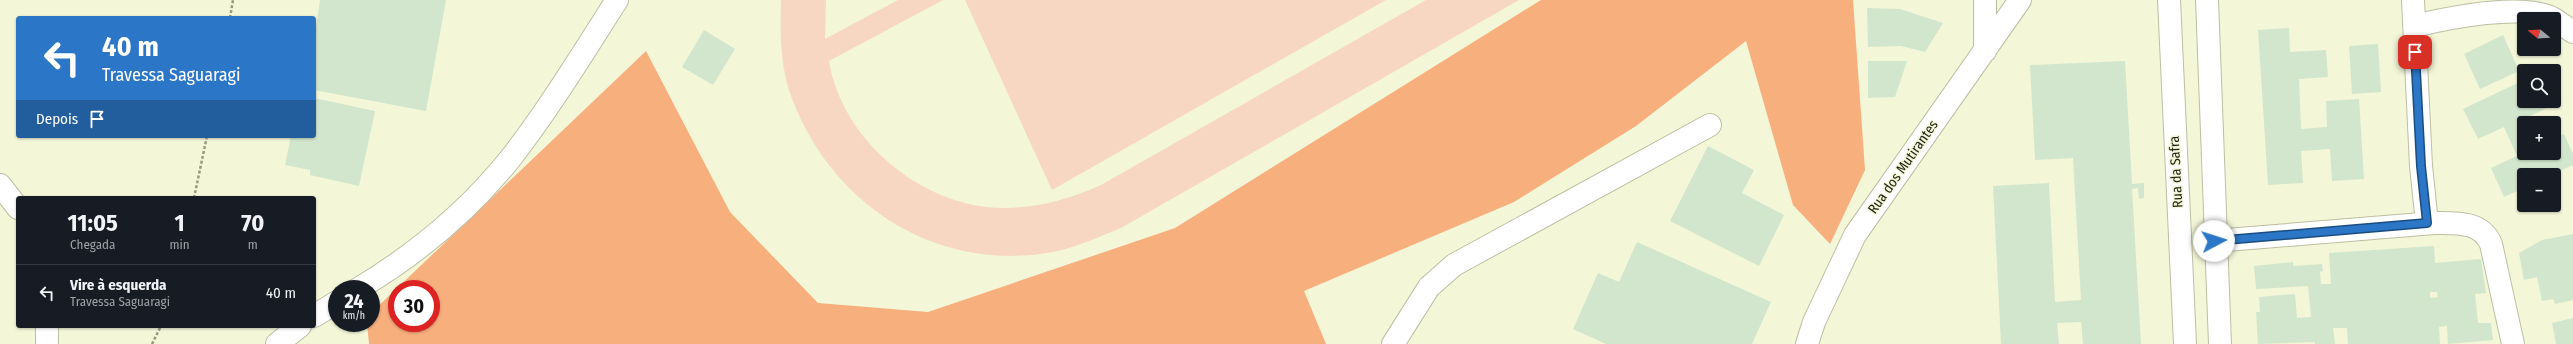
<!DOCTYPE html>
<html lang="pt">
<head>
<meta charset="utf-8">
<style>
  body { margin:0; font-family:"Fira Sans Condensed",sans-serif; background:#242831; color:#f1f3f6; height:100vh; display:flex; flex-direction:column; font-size:15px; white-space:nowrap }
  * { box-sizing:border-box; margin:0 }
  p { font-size:13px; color:#9ea1a6 }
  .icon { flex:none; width:22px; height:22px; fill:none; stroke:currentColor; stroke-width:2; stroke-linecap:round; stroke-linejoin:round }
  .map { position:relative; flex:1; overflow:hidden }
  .drawer { position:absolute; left:16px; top:196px; width:300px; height:132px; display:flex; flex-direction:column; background:#171b24; border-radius:4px; box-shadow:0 1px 3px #0004 }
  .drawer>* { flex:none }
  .top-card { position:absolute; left:16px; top:16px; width:300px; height:122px; border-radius:4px; box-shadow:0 1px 3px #0004; background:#2b76c6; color:#fff; overflow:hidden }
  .needle { width:26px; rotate:288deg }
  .buttons { position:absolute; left:2517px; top:12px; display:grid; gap:8px }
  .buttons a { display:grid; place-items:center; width:44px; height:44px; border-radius:4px; background:#171b24; box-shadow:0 1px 3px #0004; font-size:20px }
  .speed { position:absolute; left:328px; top:280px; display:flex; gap:8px; font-size:20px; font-weight:700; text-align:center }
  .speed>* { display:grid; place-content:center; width:52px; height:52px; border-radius:50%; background:#171b24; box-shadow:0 1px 3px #0004; line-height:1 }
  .speed small { font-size:10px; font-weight:400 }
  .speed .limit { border:6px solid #d22; background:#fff; color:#111 }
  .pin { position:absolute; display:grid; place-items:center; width:34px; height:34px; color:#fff; margin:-17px; border-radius:8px; box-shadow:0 2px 6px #0006 }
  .me { position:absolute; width:44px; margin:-22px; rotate:85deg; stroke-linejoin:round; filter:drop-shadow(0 0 3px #0008) }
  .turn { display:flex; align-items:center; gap:14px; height:84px; padding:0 20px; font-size:18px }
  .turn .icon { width:52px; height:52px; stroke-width:2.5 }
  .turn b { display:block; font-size:28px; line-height:34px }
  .then { display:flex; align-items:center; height:38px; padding:0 20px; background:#0003; gap:8px; font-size:15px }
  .eta { display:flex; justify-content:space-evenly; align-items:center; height:68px; text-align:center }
  .eta b { font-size:24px; font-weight:700; line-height:28px }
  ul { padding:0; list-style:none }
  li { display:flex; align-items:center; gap:12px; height:56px; padding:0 20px; border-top:1px solid #363941 }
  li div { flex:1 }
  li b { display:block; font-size:15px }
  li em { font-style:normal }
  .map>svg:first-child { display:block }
  .green { fill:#f7d7c2 }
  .forest { fill:#f8af7e; fill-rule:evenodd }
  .building { fill:#d2e6cd; fill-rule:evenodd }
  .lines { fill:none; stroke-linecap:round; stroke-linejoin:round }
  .minor-casing { stroke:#bdbfa2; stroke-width:24 }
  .major-casing { stroke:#bdbfa2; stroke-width:24 }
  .path { stroke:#979983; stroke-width:2.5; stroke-dasharray:3 2; stroke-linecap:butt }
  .minor { stroke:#fff; stroke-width:22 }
  .major { stroke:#fff; stroke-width:22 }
  .route-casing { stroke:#1c4d81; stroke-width:10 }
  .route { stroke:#2b76c6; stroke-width:7 }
  .labels { text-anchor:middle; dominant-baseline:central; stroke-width:3; stroke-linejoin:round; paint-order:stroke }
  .street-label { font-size:14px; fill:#222318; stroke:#f3f6d7 }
</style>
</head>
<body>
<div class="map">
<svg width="2573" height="344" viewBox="0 0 2573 344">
  <rect width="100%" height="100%" fill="#f3f6d7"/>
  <path class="green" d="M781 0H826L825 39 898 0H943L829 61C842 142 926 210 1007 208 1041 207 1070 199 1101 185L1426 0H1519L1121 228C1099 237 1077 247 1053 252 939 273 834 207 793 101 780 70 780 34 781 0Z
    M965 0H1386L1052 190Z"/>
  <path class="forest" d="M1541 0H1853L1865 170 1830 244 1793 205 1746 41 1636 126 1514 202 1304 291 1326 344H369L367 323H371V313L646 51 730 212 818 303 928 312 1175 228ZM397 289H431V323H397Z"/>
  <path class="building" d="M320 0H446L426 111 314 90V43Z
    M1867 8 1900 9 1943 23 1925 52 1901 46 1868 47Z
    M2289 28 2290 52 2326 50 2328 77 2299 79 2301 129 2327 127 2326 101 2359 99 2364 179 2332 181 2330 149 2301 151 2303 183 2268 185 2258 30Z
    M704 30 735 49 713 85 682 67Z
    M2503 35 2519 71 2480 89 2464 54Z
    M2378 44 2381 92 2352 94 2349 46Z
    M1868 61H1907L1895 97 1868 98Z
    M2125 61 2132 184 2144 183V198L2139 199 2138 188 2132 189 2141 344H2083L2081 322 2057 323 2059 344H2001L1993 186 2049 183 2055 302 2081 300 2073 158 2035 160 2030 65Z
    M2524 80V101H2548L2551 106 2526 118 2528 123H2524V153H2554V138L2564 134 2573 154V165L2551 175H2524V188L2504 197 2491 168 2517 156 2504 127 2478 139 2463 109Z
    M314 98 375 111 359 186 310 175V170L285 165 291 136H314Z
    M1708 146 1754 170 1742 193 1784 215 1759 266 1670 221Z
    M2573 234V300L2555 304 2553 299 2542 301 2537 277 2524 280 2519 253 2542 240Z
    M1637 242 1771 302 1752 344H1606L1573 329 1598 273 1619 282Z
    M2434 246 2435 263 2481 259 2486 293 2475 294 2478 323H2491L2493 340 2448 344 2447 326 2439 327 2440 344H2348L2347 328H2333L2335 344H2315V342L2258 344 2256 312H2260L2259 297 2295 294 2297 318 2311 317 2308 286 2256 289 2254 266 2293 262V266L2322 264 2323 271 2320 272 2321 284H2331L2329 253ZM2430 292H2437L2438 297 2430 298Z
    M2573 318V344H2556L2552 323Z"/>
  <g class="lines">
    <defs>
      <path id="minor" d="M1985 0V51
        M2413 0 2421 166 2427 223
        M2554 19 2573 32
        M2414 26C2448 18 2524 2 2554 19
        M0 185 18 208
        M2214 241 2434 223C2457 223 2481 221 2491 244L2513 344
        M358 289C415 255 468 211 510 159 549 109 583 53 617 0
        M314 316 337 302
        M47 344V326
        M277 344 300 326
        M1393 344 1429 287 1454 265 1710 125
        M1807 344 1814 322 1855 235 2020 0"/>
      <path id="major" d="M2169 0 2185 344
        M2207 0 2220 344"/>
    </defs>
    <use href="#minor" class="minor-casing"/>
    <use href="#major" class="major-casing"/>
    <path class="path" d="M230 18 233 0
      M194 198 207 136
      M152 344 161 326"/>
    <use href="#minor" class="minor"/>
    <use href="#major" class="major"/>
  </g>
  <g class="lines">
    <defs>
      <path id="route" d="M2214 241 2427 223 2421 166 2415 52"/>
    </defs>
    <use href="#route" class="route-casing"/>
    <use href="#route" class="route"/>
  </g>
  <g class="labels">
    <g class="street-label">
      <text transform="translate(1903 167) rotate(-55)">Rua dos Mutirantes</text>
      <text transform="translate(2176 172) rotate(-93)">Rua da Safra</text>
    </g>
  </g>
</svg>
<div class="buttons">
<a><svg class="needle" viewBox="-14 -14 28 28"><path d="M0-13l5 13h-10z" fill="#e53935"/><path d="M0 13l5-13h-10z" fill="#9ea1a6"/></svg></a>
<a><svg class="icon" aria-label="search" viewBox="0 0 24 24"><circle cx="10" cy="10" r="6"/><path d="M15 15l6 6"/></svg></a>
<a>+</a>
<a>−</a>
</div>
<div class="speed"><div>24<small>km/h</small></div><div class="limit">30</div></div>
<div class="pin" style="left:2415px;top:52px;background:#d93025"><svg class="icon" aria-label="arrive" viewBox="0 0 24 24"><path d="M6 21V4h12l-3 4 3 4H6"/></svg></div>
<svg class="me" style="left:2214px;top:241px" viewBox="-20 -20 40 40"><circle r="19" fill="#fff"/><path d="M0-13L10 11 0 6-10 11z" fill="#2b76c6"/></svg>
<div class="top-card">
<div class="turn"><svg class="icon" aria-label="left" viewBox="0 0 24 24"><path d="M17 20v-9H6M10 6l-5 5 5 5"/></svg><div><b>40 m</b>Travessa Saguaragi</div></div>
<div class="then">Depois<svg class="icon" aria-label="arrive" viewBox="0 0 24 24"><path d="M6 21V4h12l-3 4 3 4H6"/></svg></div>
</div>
<section class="drawer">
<div class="eta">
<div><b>11:05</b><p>Chegada</p></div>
<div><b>1</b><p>min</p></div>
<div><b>70</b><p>m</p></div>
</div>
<ul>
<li><svg class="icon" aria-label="left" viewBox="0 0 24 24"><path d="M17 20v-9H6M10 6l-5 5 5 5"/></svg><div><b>Vire à esquerda</b><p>Travessa Saguaragi</p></div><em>40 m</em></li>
</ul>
</section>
</div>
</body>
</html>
